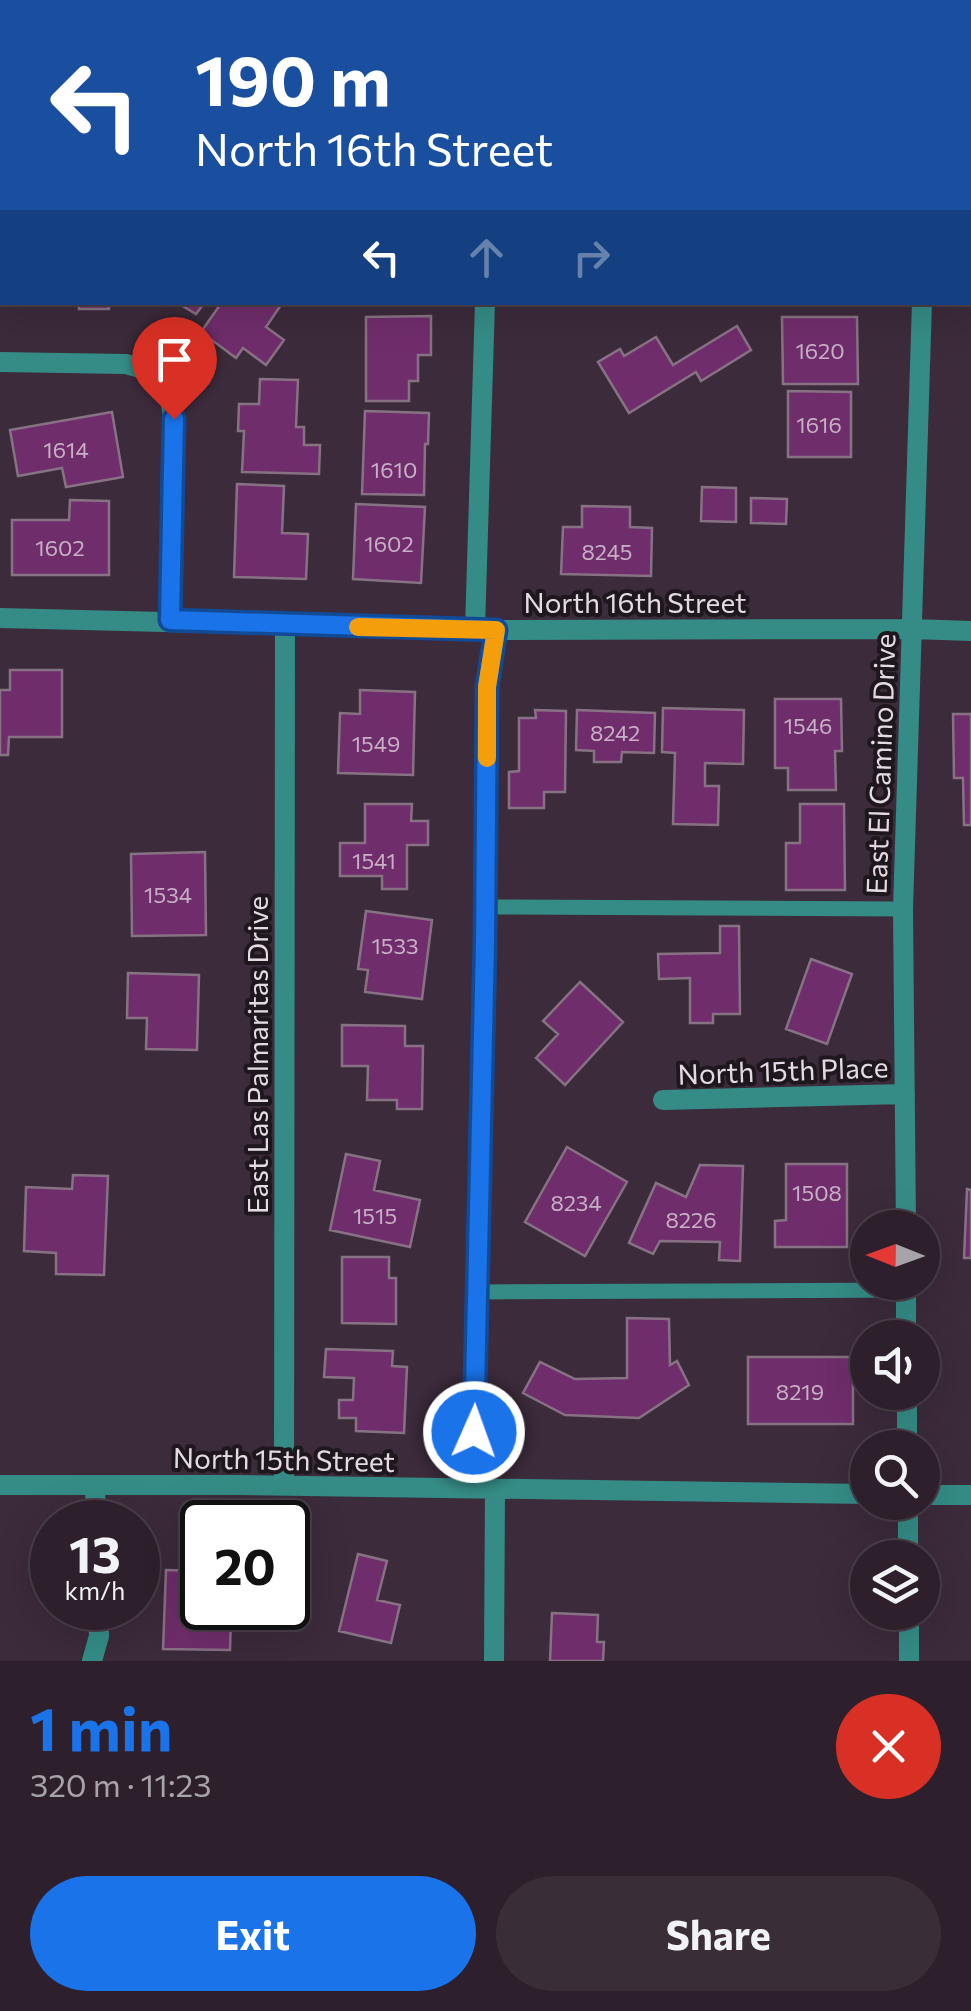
<!DOCTYPE html>
<html lang="en">
<head>
<meta charset="utf-8">
<style>
  body { margin:0; font-family:Commissioner,sans-serif; background:#392d38; color:#f1f3f6; height:100vh; display:flex; flex-direction:column; font-size:38px; white-space:nowrap }
  * { box-sizing:border-box; margin:0 }
  p { font-size:32px; color:#a7a3a9 }
  .icon { flex:none; width:55px; height:55px; fill:none; stroke:currentColor; stroke-width:2; stroke-linecap:round; stroke-linejoin:round }
  .map { position:relative; height:1661px; overflow:hidden }
  .panel { display:flex; flex-direction:column; background:#2d202c; flex:1 }
  .panel>* { flex:none }
  .guide { position:absolute; left:0px; top:0px; width:972px; height:305px; box-shadow:0 10px 40px #0002,0 0 0 2px #483e48; background:#1a4fa0; color:#fff; overflow:hidden }
  .needle { width:65px; rotate:271deg }
  .tools { position:absolute; left:850px; top:1210px; display:grid; gap:20px }
  .tools a { display:grid; place-items:center; width:90px; height:90px; border-radius:50%; background:#2d202c; box-shadow:0 10px 40px #0002,0 0 0 2px #483e48; font-size:50px }
  .speed { position:absolute; left:30px; top:1500px; display:flex; gap:20px; font-size:50px; font-weight:700; text-align:center }
  .speed>* { display:grid; place-content:center; width:130px; height:130px; border-radius:50%; background:#2d202c; box-shadow:0 10px 40px #0002,0 0 0 2px #483e48; line-height:1 }
  .speed small { font-size:25px; font-weight:400 }
  .speed .limit { border:5px solid #111; border-radius:15px; background:#fff; color:#111 }
  .pin { position:absolute; display:grid; place-items:center; width:85px; height:85px; color:#fff; margin:-102px -42px; border-radius:50% 50% 50% 0; rotate:-45deg; box-shadow:0 0 10px #0007 }
  .pin .icon { rotate:45deg }
  .me { position:absolute; width:110px; margin:-55px; rotate:2deg; stroke-linejoin:round; filter:drop-shadow(0 0 8px #0008) }
  .turn { display:flex; align-items:center; gap:35px; height:210px; padding:0 30px; font-size:45px }
  .turn .icon { width:130px; height:130px; stroke-width:2.5 }
  .turn b { display:block; font-size:70px; line-height:85px }
  .lanes { display:flex; align-items:center; height:95px; padding:0 30px; background:#0003; justify-content:center; gap:50px; direction:ltr }
  .lanes .off { opacity:.35 }
  .round { display:grid; place-items:center; flex:none; width:105px; height:105px; border-radius:52px; background:#392d38 }
  .head { display:flex; align-items:center; justify-content:space-between; height:170px; padding:0 30px }
  h1 { font-size:60px; font-weight:700; line-height:75px; color:#1a73e8 }
  .primary-button { display:flex; gap:20px; margin-top:auto; padding:20px 30px }
  .primary-button a { flex:1; height:115px; border-radius:60px; background:#1a73e8; color:#fff; font-size:40px; font-weight:700; line-height:115px; text-align:center }
  .primary-button a+a { background:#392d38; color:#f1f3f6 }
  .map>svg:first-child { display:block }
  .building { fill:#6f2d6b; stroke:#877284; stroke-width:2.5 }
  .lines { fill:none; stroke-linecap:round; stroke-linejoin:round }
  .service { stroke:#358c86; stroke-width:15 }
  .minor { stroke:#358c86; stroke-width:20 }
  .route-casing { stroke:#114b97; stroke-width:25 }
  .route { stroke:#1a73e8; stroke-width:18 }
  .slow { stroke:#f59e0b; stroke-width:18 }
  .labels { text-anchor:middle; dominant-baseline:central; stroke-width:8; stroke-linejoin:round; paint-order:stroke }
  .number-label { font-size:22px; fill:#c8afc6 }
  .street-label { font-size:28px; fill:#e5dae4; stroke:#1e171e }
</style>
</head>
<body>
<div class="map">
<svg width="971" height="1661" viewBox="0 0 971 1661">
  <rect width="100%" height="100%" fill="#3c2b3b"/>
  <path class="building" d="M79 302H109V309H79Z
    M126 302H205L196 314 181 305H126Z
    M222 302H283L266 327 284 340 266 365 243 348 236 358 201 332Z
    M431 316V355H418V381H409V401H366V317Z
    M782 317H857L858 384H783Z
    M737 326 751 350 701 381 696 372 629 413 598 362 620 349 624 356 656 337 673 365Z
    M260 379 298 380 296 427H304V445H320L319 474 242 472 244 431H238L239 404H259Z
    M788 391 851 392V457H788Z
    M365 411 429 413 428 444H425L424 495 362 494Z
    M112 412 123 477 66 487 62 468 18 476 10 430Z
    M237 484 284 486 282 533 308 534 306 579 234 577Z
    M702 487 736 488V522L701 521Z
    M751 498 787 499 786 524 751 523Z
    M70 500 109 501V575H12V520H69Z
    M356 504 425 507 421 583 353 579Z
    M582 506 630 507V527L652 528 651 576 561 574 563 527H582Z
    M10 670H62V737H9L8 755H0V690H10Z
    M360 690 415 692 413 775 338 773 340 713 360 714Z
    M775 699H841L842 751H835L836 790H788V768H775Z
    M663 708 744 710 743 764 705 763V786H719L718 825 673 824 675 753 662 752Z
    M535 710 566 711 565 792H544V808H509V772L519 771V718H536Z
    M577 710 655 713 654 753 622 752 621 762H594V751L576 750Z
    M953 714H971V825H964L963 778H954Z
    M365 804H412L411 821H428V845H407V889H382V876H340V843H365Z
    M800 804H844L845 890H786V843H800Z
    M205 852 206 935 132 936 131 854Z
    M366 911 432 920 422 999 365 992 368 970 358 969Z
    M720 926H739L740 1014H713V1023H690V978L659 979 658 954 720 953Z
    M811 959 852 974 827 1044 786 1029Z
    M128 973 199 975 197 1050 146 1049 147 1018H127Z
    M580 982 623 1022 565 1085 536 1058 558 1034 543 1021Z
    M342 1025 405 1026V1046H423L422 1109H397V1100H367L368 1066H342Z
    M567 1147 627 1182 585 1256 525 1222Z
    M346 1154 380 1161 374 1190 420 1200 410 1247 330 1230Z
    M786 1164H847V1247H775V1221L786 1220Z
    M700 1165 743 1166 740 1261 719 1260 720 1242 660 1241 653 1254 629 1243 656 1183 686 1197Z
    M73 1175 108 1176 104 1275 56 1274V1253L24 1251 26 1187 72 1189Z
    M967 1189 971 1190V1258H964Z
    M342 1257H389V1278H396V1324L342 1323Z
    M627 1318 669 1319 670 1365 677 1361 689 1385 639 1418 565 1415 523 1393 540 1362 575 1379 627 1378Z
    M326 1349 393 1351 392 1366 407 1367 404 1433 356 1431V1418H339V1400H353L354 1378 324 1377Z
    M748 1357H853V1424H748Z
    M358 1554 387 1561 377 1600 400 1605 391 1643 339 1631Z
    M166 1570 202 1571V1608H222V1615H231L230 1650 163 1649Z
    M552 1613 598 1615 597 1642H604L603 1661H550Z"/>
  <g class="lines">
    <path class="service" d="M486 907 903 909
      M479 1292 906 1290
      M472 1490 479 1292 487 687 496 630"/>
    <path class="minor" d="M919 0V2
      M493 2 494 0
      M0 30H2
      M0 362 126 364C159 372 170 384 173 419L170 620
      M0 618 496 630 913 629 971 631
      M475 629 485 302
      M663 1100 905 1094
      M906 1228 903 909 922 302
      M906 1282V1338
      M907 1392V1448
      M0 1485H239L868 1494
      M95 1485 96 1522
      M284 1486 285 625
      M922 1495H971
      M908 1502V1558
      M909 1612V1661
      M92 1661 99 1636 98 1608
      M494 1661 495 1489"/>
  </g>
  <g class="lines">
    <defs>
      <path id="route" d="M174 419 170 620 496 630 487 687 485 945 474 1432"/>
    </defs>
    <use href="#route" class="route-casing"/>
    <use href="#route" class="route"/>
    <path class="slow" d="M358 627 496 630 487 687V758"/>
  </g>
  <g class="labels">
    <g class="number-label">
      <text x="820" y="350">1620</text>
      <text x="819" y="424">1616</text>
      <text x="66" y="449">1614</text>
      <text x="394" y="469">1610</text>
      <text x="389" y="543">1602</text>
      <text x="60" y="547">1602</text>
      <text x="607" y="551">8245</text>
      <text x="808" y="725">1546</text>
      <text x="615" y="732">8242</text>
      <text x="376" y="743">1549</text>
      <text x="374" y="860">1541</text>
      <text x="168" y="894">1534</text>
      <text x="395" y="945">1533</text>
      <text x="817" y="1192">1508</text>
      <text x="576" y="1202">8234</text>
      <text x="375" y="1215">1515</text>
      <text x="691" y="1219">8226</text>
      <text x="800" y="1391">8219</text>
    </g>
    <g class="street-label">
      <text x="635" y="602">North 16th Street</text>
      <text transform="translate(880 764) rotate(-88)">East El Camino Drive</text>
      <text transform="translate(257 1055) rotate(-90)">East Las Palmaritas Drive</text>
      <text transform="translate(783 1070) rotate(-2)">North 15th Place</text>
      <text transform="translate(284 1459) rotate(1)">North 15th Street</text>
    </g>
  </g>
</svg>
<div class="tools">
<a><svg class="needle" viewBox="-14 -14 28 28"><path d="M0-13l5 13h-10z" fill="#e53935"/><path d="M0 13l5-13h-10z" fill="#a7a3a9"/></svg></a>
<a><svg class="icon" aria-label="sound" viewBox="0 0 24 24"><path d="M4 9h4l5-4v14l-5-4H4zM17 9q2 3 0 6"/></svg></a>
<a><svg class="icon" aria-label="search" viewBox="0 0 24 24"><circle cx="10" cy="10" r="6"/><path d="M15 15l6 6"/></svg></a>
<a><svg class="icon" aria-label="layers" viewBox="0 0 24 24"><path d="M12 4l9 5-9 5-9-5zM3 14l9 5 9-5"/></svg></a>
</div>
<div class="speed"><div>13<small>km/h</small></div><div class="limit">20</div></div>
<div class="pin" style="left:174px;top:419px;background:#d93025"><svg class="icon" aria-label="arrive" viewBox="0 0 24 24"><path d="M6 21V4h12l-3 4 3 4H6"/></svg></div>
<svg class="me" style="left:474px;top:1432px" viewBox="-20 -20 40 40"><circle r="17" fill="#1a73e8" stroke="#fff" stroke-width="3"/><path d="M0-11L8 9 0 5-8 9z" fill="#fff"/></svg>
<div class="guide">
<div class="turn"><svg class="icon" aria-label="left" viewBox="0 0 24 24"><path d="M17 20v-9H6M10 6l-5 5 5 5"/></svg><div><b>190 m</b>North 16th Street</div></div>
<div class="lanes"><svg class="icon" aria-label="left" viewBox="0 0 24 24"><path d="M17 20v-9H6M10 6l-5 5 5 5"/></svg><svg class="icon off" aria-label="ahead" viewBox="0 0 24 24"><path d="M12 20V5M6 11l6-6 6 6"/></svg><svg class="icon off" aria-label="right" viewBox="0 0 24 24"><path d="M7 20v-9h11M14 6l5 5-5 5"/></svg></div>
</div>
</div>
<section class="panel">
<div class="head"><div><h1>1 min</h1><p>320 m · 11:23</p></div><a class="round" style="background:#d93025;color:#fff"><svg class="icon" aria-label="close" viewBox="0 0 24 24"><path d="M6 6l12 12M18 6L6 18"/></svg></a></div>
<div class="primary-button"><a>Exit</a><a>Share</a></div>
</section>
</body>
</html>
